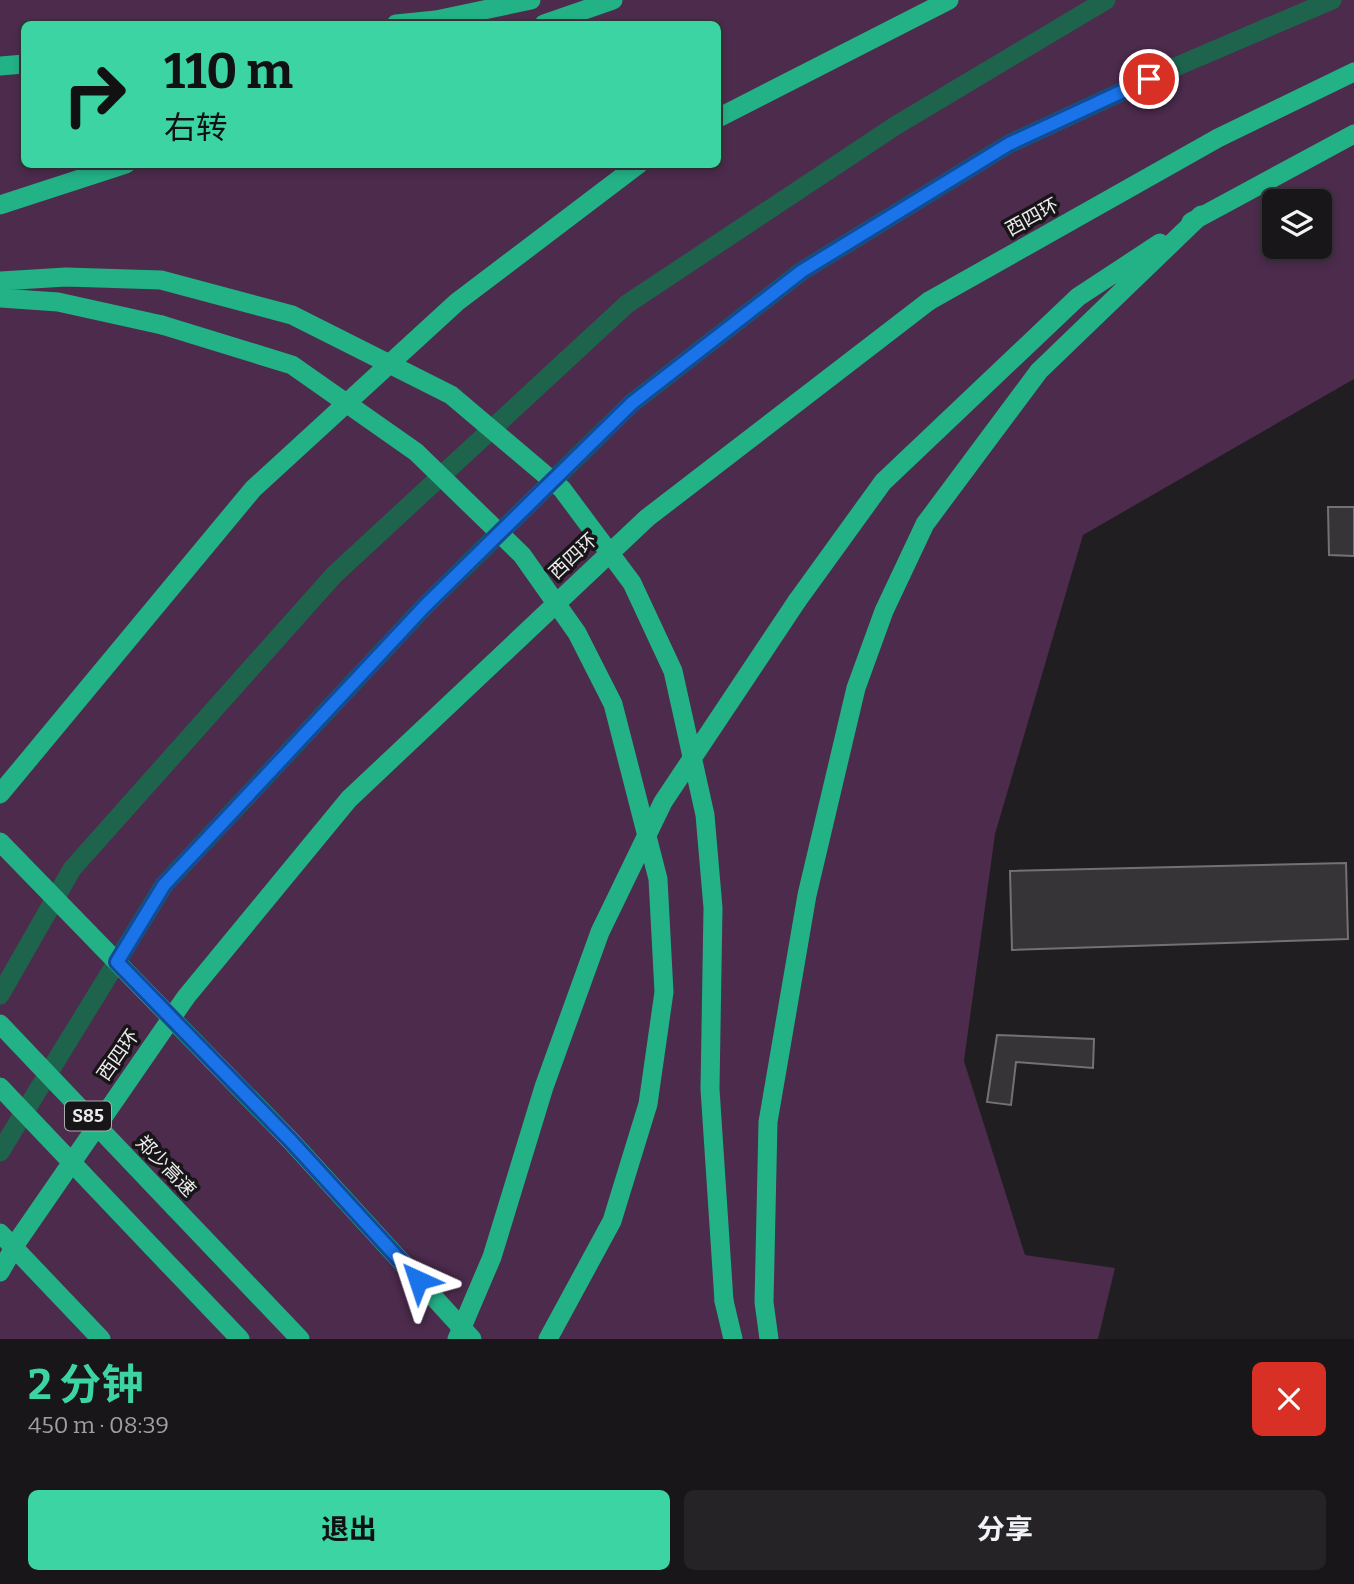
<!DOCTYPE html>
<html lang="zh">
<head>
<meta charset="utf-8">
<style>
  body { margin:0; font-family:Bitter,"Noto Sans SC",serif; background:#252325; color:#f1f3f6; height:100vh; display:flex; flex-direction:column; font-size:26px; white-space:nowrap }
  * { box-sizing:border-box; margin:0 }
  p { font-size:23px; color:#9f9fa2 }
  .icon { flex:none; width:38px; height:38px; fill:none; stroke:currentColor; stroke-width:2; stroke-linecap:round; stroke-linejoin:round }
  .map { position:relative; height:1339px; overflow:hidden }
  .details { display:flex; flex-direction:column; background:#181618; flex:1 }
  .details>* { flex:none }
  .hud { position:absolute; left:21px; top:21px; width:700px; height:147px; border-radius:10px; box-shadow:0 4px 10px #0003,0 0 0 2px #363537; background:#3dd4a3; color:#111; overflow:hidden }
  .controls { position:absolute; left:1262px; top:189px; display:grid; gap:14px }
  .controls a { display:grid; place-items:center; width:70px; height:70px; border-radius:10px; background:#181618; box-shadow:0 4px 10px #0003,0 0 0 2px #363537; font-size:35px }
  .pin { position:absolute; display:grid; place-items:center; width:60px; height:60px; color:#fff; margin:-30px; border:4px solid #fff; border-radius:50%; box-shadow:0 2px 7px #0007 }
  .me { position:absolute; width:77px; margin:-38px; rotate:318deg; stroke-linejoin:round; filter:drop-shadow(0 0 5px #0008) }
  .turn { display:flex; align-items:center; gap:24px; height:147px; padding:0 28px; font-size:32px }
  .turn .icon { width:91px; height:91px; stroke-width:2.5 }
  .turn b { display:block; font-size:49px; line-height:60px }
  .round { display:grid; place-items:center; flex:none; width:74px; height:74px; border-radius:10px; background:#252325 }
  .headline { display:flex; align-items:center; justify-content:space-between; height:119px; padding:0 28px }
  h1 { font-size:42px; font-weight:700; line-height:52px; color:#3dd4a3 }
  .primary-button { display:flex; gap:14px; margin-top:auto; padding:14px 28px }
  .primary-button a { flex:1; height:80px; border-radius:10px; background:#3dd4a3; color:#111; font-size:28px; font-weight:700; line-height:80px; text-align:center }
  .primary-button a+a { background:#252325; color:#f1f3f6 }
  .map>svg:first-child { display:block }
  .green { fill:#4c2b4c; fill-rule:evenodd }
  .building { fill:#363436; stroke:#747174; stroke-width:2 }
  .lines { fill:none; stroke-linecap:round; stroke-linejoin:round }
  .tertiary { stroke:#1e644c; stroke-width:19 }
  .trunk { stroke:#23b186; stroke-width:19 }
  .trunk-bridge { stroke:#23b186; stroke-width:19 }
  .route-casing { stroke:#114b97; stroke-width:18 }
  .route { stroke:#1a73e8; stroke-width:12 }
  .labels { text-anchor:middle; dominant-baseline:central; stroke-width:7; stroke-linejoin:round; paint-order:stroke }
  .shield { fill:#171517; stroke:#adacad; stroke-width:2 }
  .shield-label { font-size:18px; font-weight:bold; fill:#edeced }
  .street-label { font-size:19px; fill:#edeced; stroke:#171517 }
</style>
</head>
<body>
<div class="map">
<svg width="1354" height="1339" viewBox="0 0 1354 1339">
  <rect width="100%" height="100%" fill="#201e20"/>
  <path class="green" d="M0 0H1354V379L1083 535 995 834 964 1061 1025 1255 1115 1268 1098 1339H0ZM24 24H718V164H24ZM1274 201H1320V247H1274Z"/>
  <path class="building" d="M1328 507H1354V556L1329 555Z
    M1346 863 1348 939 1012 950 1010 871Z
    M997 1035 1094 1039 1093 1068 1016 1062 1011 1105 987 1102Z"/>
  <g class="lines">
    <path class="tertiary" d="M0 995 72 869 334 575 627 304 895 126 1106 0
      M0 1152 164 885 425 606 632 403 802 271 1009 144 1173 68 1332 0"/>
    <path class="trunk" d="M396 24 436 20 531 0
      M544 24 613 0
      M0 66 24 64
      M718 118 949 0
      M0 205 126 164
      M1191 222 1354 134
      M0 298 58 302 162 325
      M929 301 1218 138 1354 72
      M797 601 883 482 1078 297 1160 243
      M0 842 291 1141 472 1339
      M175 1208 300 1339
      M0 1233 101 1339
      M153 1248 240 1339
      M724 1301 733 1339
      M769 1339 764 1302 768 1122 807 895 856 688 884 611 925 524 1039 371 1201 215"/>
    <path class="trunk-bridge" d="M0 281 66 277 161 280 292 315 451 395 562 489 632 583 673 671 705 815 713 908 710 1089 724 1301
      M162 325 292 365 416 452 522 555 577 633 613 704 658 879 664 992 648 1104 612 1221 548 1339
      M0 794 253 489 457 302 639 164
      M0 1024 175 1208
      M0 1087 153 1248
      M0 1272 19 1239 186 997 349 799 647 518 929 301
      M457 1339 492 1257 544 1087 600 932 663 802 797 601"/>
  </g>
  <g class="lines">
    <defs>
      <path id="route" d="M418 1280 291 1141 117 962 164 885 425 606 632 403 802 271 1009 144 1149 79"/>
    </defs>
    <use href="#route" class="route-casing"/>
    <use href="#route" class="route"/>
  </g>
  <g class="labels">
    <rect class="shield" x="65" y="1101.5" width="46" height="29" rx="5"/>
    <g class="shield-label">
      <text x="88" y="1116">S85</text>
    </g>
    <g class="street-label">
      <text transform="translate(1032 217) rotate(-29)">西四环</text>
      <text transform="translate(573 556) rotate(-43)">西四环</text>
      <text transform="translate(118 1055) rotate(-55)">西四环</text>
      <text transform="translate(166 1166) rotate(46)">郑少高速</text>
    </g>
  </g>
</svg>
<div class="controls">
<a><svg class="icon" aria-label="layers" viewBox="0 0 24 24"><path d="M12 4l9 5-9 5-9-5zM3 14l9 5 9-5"/></svg></a>
</div>
<div class="pin" style="left:1149px;top:79px;background:#d93025"><svg class="icon" aria-label="arrive" viewBox="0 0 24 24"><path d="M6 21V4h12l-3 4 3 4H6"/></svg></div>
<svg class="me" style="left:418px;top:1280px" viewBox="-20 -20 40 40"><path d="M0-17L14 15 0 8-14 15z" fill="#1a73e8" stroke="#fff" stroke-width="4"/></svg>
<div class="hud">
<div class="turn"><svg class="icon" aria-label="right" viewBox="0 0 24 24"><path d="M7 20v-9h11M14 6l5 5-5 5"/></svg><div><b>110 m</b>右转</div></div>
</div>
</div>
<section class="details">
<div class="headline"><div><h1>2 分钟</h1><p>450 m · 08:39</p></div><a class="round" style="background:#d93025;color:#fff"><svg class="icon" aria-label="close" viewBox="0 0 24 24"><path d="M6 6l12 12M18 6L6 18"/></svg></a></div>
<div class="primary-button"><a>退出</a><a>分享</a></div>
</section>
</body>
</html>
